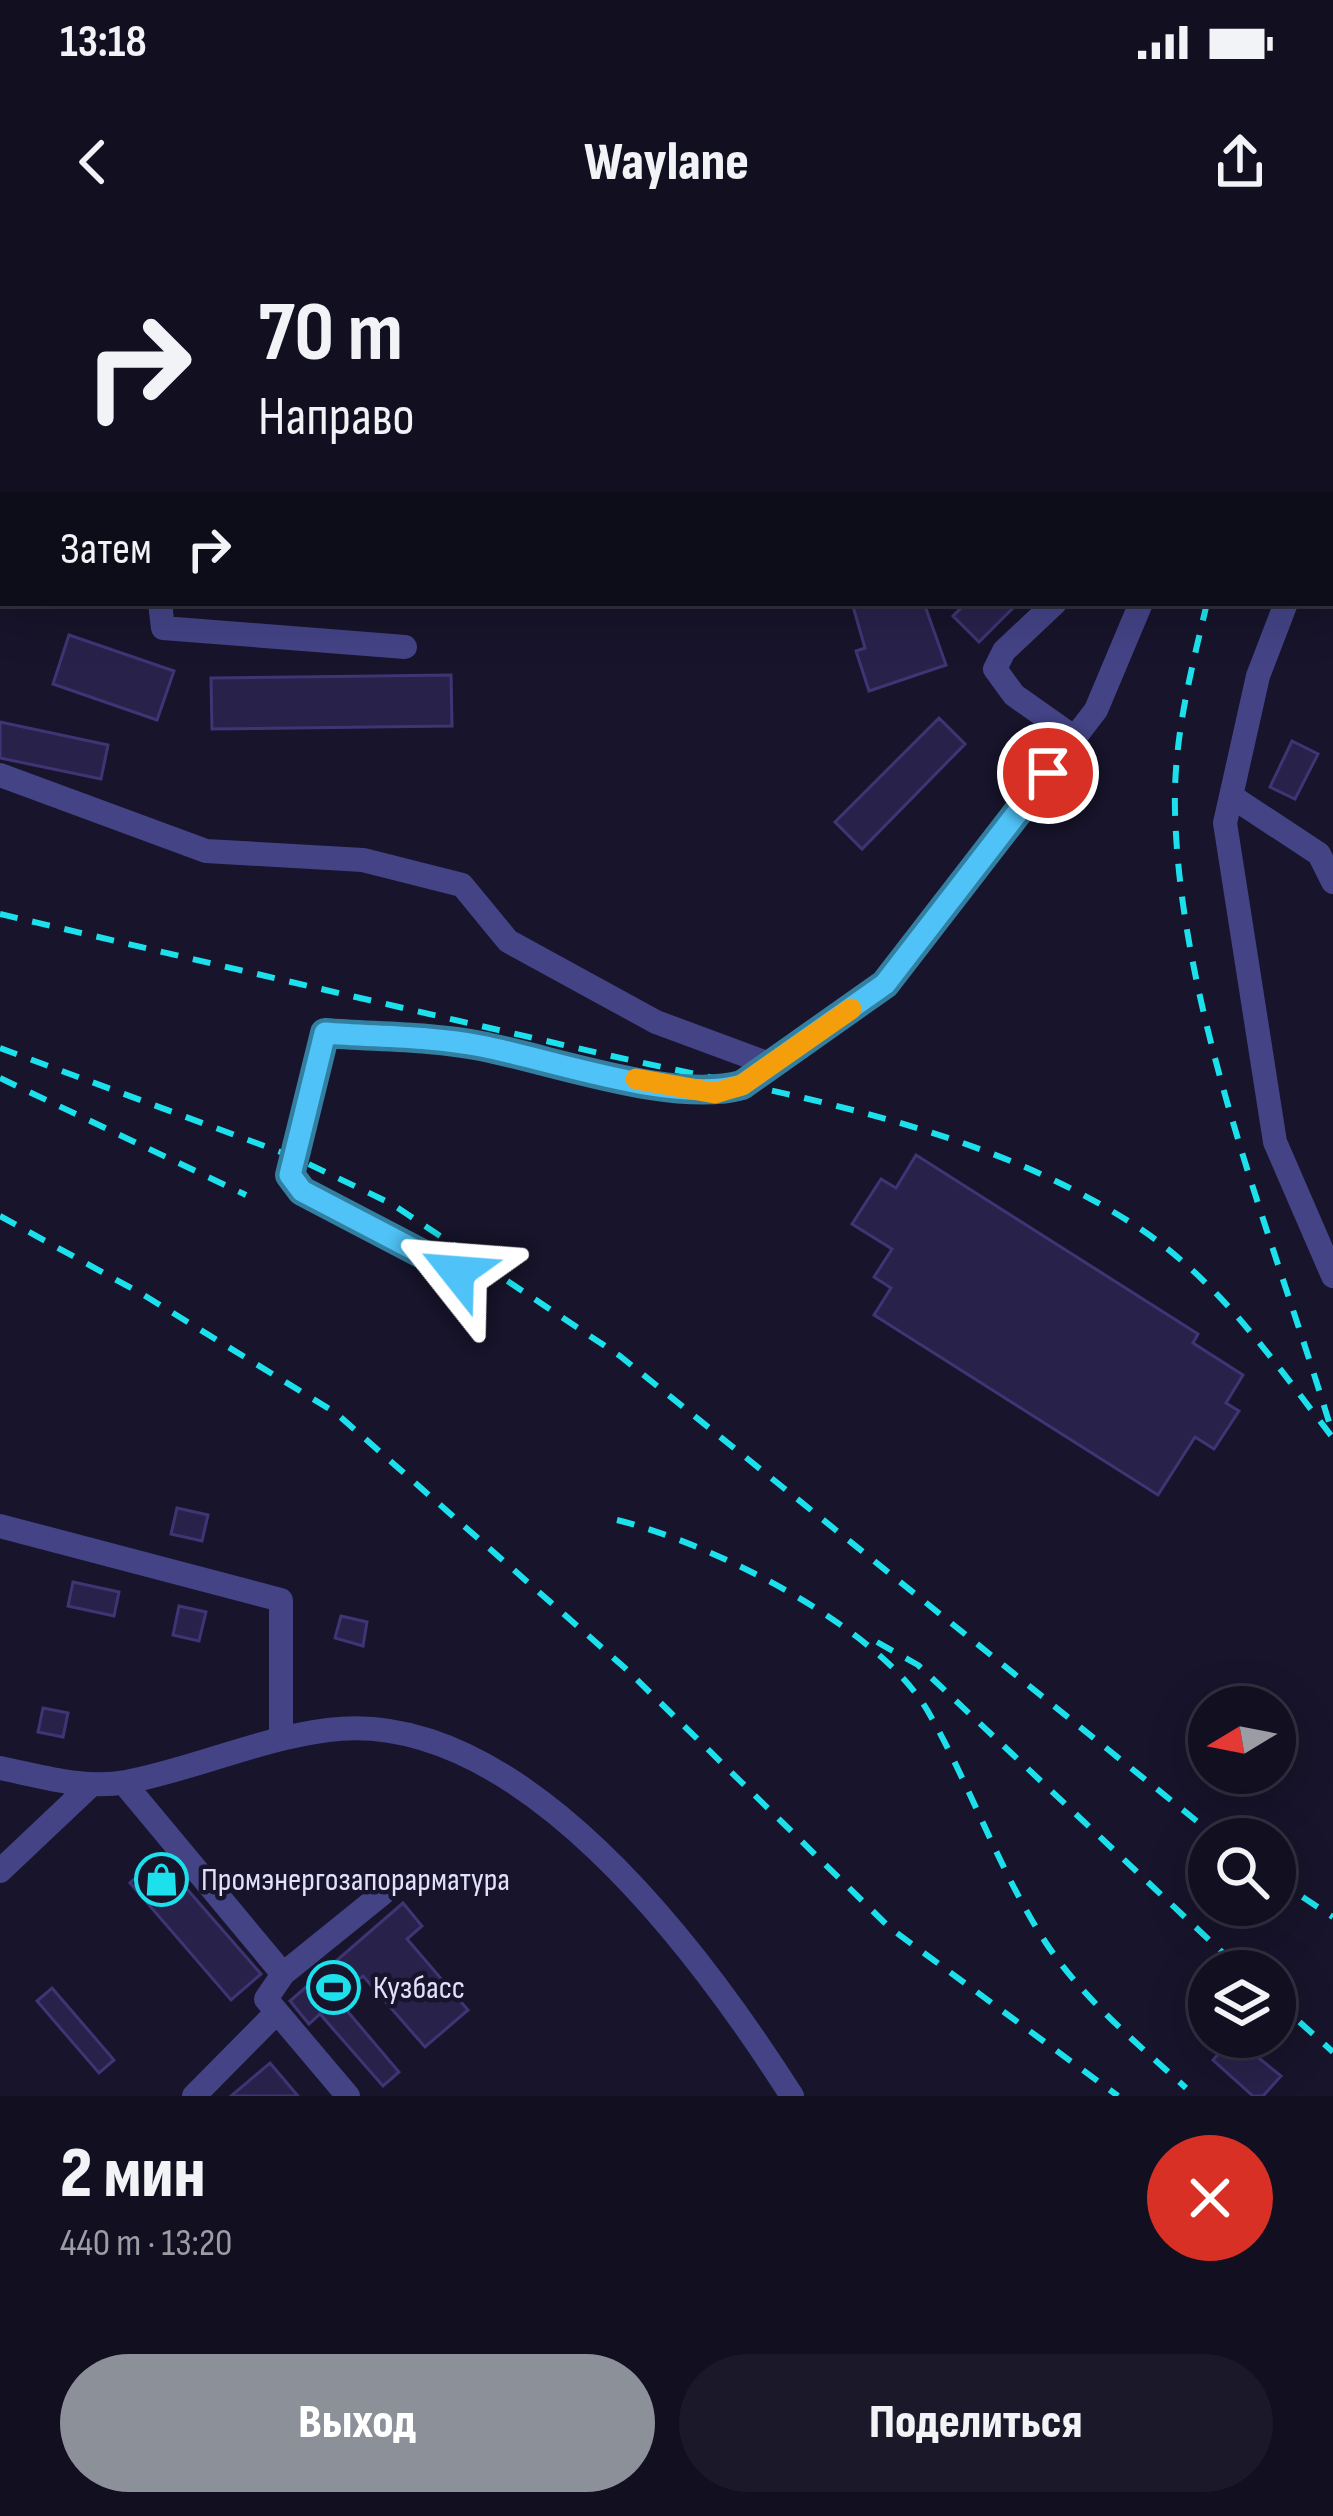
<!DOCTYPE html>
<html lang="ru">
<head>
<meta charset="utf-8">
<style>
  body { margin:0; font-family:"Sofia Sans Condensed",sans-serif; background:#1a1829; color:#f1f3f6; height:100vh; display:flex; flex-direction:column; font-size:45px; white-space:nowrap }
  * { box-sizing:border-box; margin:0 }
  p { font-size:39px; color:#9c9ca5 }
  .icon { flex:none; width:66px; height:66px; fill:none; stroke:currentColor; stroke-width:2; stroke-linecap:round; stroke-linejoin:round }
  .map { position:relative; height:1856px; overflow:hidden }
  .panel { display:flex; flex-direction:column; background:#110f20; flex:1 }
  .panel>* { flex:none }
  .top-card { position:absolute; left:0px; top:0px; width:1335px; height:366px; box-shadow:0 12px 48px #0002,0 0 0 3px #302f3e; background:#110f20; color:#f1f3f6; overflow:hidden }
  .needle { width:78px; rotate:260deg }
  .tools { position:absolute; left:1188px; top:1446px; display:grid; gap:24px }
  .tools a { display:grid; place-items:center; width:108px; height:108px; border-radius:50%; background:#110f20; box-shadow:0 12px 48px #0002,0 0 0 3px #302f3e; font-size:60px }
  .pin { position:absolute; display:grid; place-items:center; width:102px; height:102px; color:#fff; margin:-51px; border:6px solid #fff; border-radius:50%; box-shadow:0 3px 12px #0007 }
  .me { position:absolute; width:132px; margin:-66px; rotate:298deg; stroke-linejoin:round; filter:drop-shadow(0 0 9px #0008) }
  .turn { display:flex; align-items:center; gap:42px; height:252px; padding:0 60px; font-size:54px }
  .turn .icon { width:156px; height:156px; stroke-width:2.5 }
  .turn b { display:block; font-size:84px; line-height:102px }
  .then { display:flex; align-items:center; height:114px; padding:0 60px; background:#0003; gap:24px; font-size:45px }
  .round { display:grid; place-items:center; flex:none; width:126px; height:126px; border-radius:63px; background:#1a1829 }
  .summary { display:flex; align-items:center; justify-content:space-between; height:204px; padding:0 60px }
  h1 { font-size:72px; font-weight:800; line-height:90px }
  .button { display:flex; gap:24px; margin-top:auto; padding:24px 60px }
  .button a { flex:1; height:138px; border-radius:72px; background:#8c9099; color:#fff; font-size:48px; font-weight:800; line-height:138px; text-align:center }
  .button a+a { background:#1a1829; color:#f1f3f6 }
  .status { display:flex; justify-content:space-between; align-items:center; height:84px; padding:0 60px; background:#110f20; direction:ltr }
  .status svg { height:33px; fill:currentColor }
  header { display:flex; justify-content:space-between; align-items:center; height:156px; padding:0 60px; background:#110f20; font-size:54px; font-weight:800 }
  .map>svg:first-child { display:block }
  .building { fill:#28214a; stroke:#3f3574; stroke-width:3 }
  .lines { fill:none; stroke-linecap:round; stroke-linejoin:round }
  .minor { stroke:#434386; stroke-width:24 }
  .major { stroke:#bc70f3; stroke-width:30 }
  .rail { stroke:#1ce1ec; stroke-width:6; stroke-dasharray:18 15; stroke-linecap:butt }
  .route-casing { stroke:#337fa1; stroke-width:30 }
  .route { stroke:#4fc3f7; stroke-width:21 }
  .slow { stroke:#f59e0b; stroke-width:21 }
  .labels { text-anchor:middle; dominant-baseline:central; stroke-width:9; stroke-linejoin:round; paint-order:stroke }
  .poi-label { font-size:33px; fill:#e2e0fc; stroke:#17142b; text-anchor:start }
</style>
</head>
<body>
<div class="status"><b>13:18</b><svg viewBox="0 0 49 12"><path d="M0 12V9h3v3zM5 12V6h3v6zM10 12V3h3v9zM15 12V0h3v12zM26 1h20v11H26zM47 4h2v5h-2z"/></svg></div>
<header><svg class="icon" aria-label="back" viewBox="0 0 24 24"><path d="M15 5l-7 7 7 7"/></svg>Waylane<svg class="icon" aria-label="share" viewBox="0 0 24 24"><path d="M12 15V3M7 8l5-5 5 5M5 13v7h14v-7"/></svg></header>
<div class="map">
<svg width="1333" height="1856" viewBox="0 0 1333 1856">
  <rect width="100%" height="100%" fill="#17142b"/>
  <path class="building" d="M852 363H924L946 425 869 451 856 411 865 408Z
    M966 363H1018L979 402 953 376Z
    M69 395 174 431 157 480 53 444Z
    M451 435 452 486 212 489 211 438Z
    M939 478 965 504 862 609 835 582Z
    M0 482 108 505 101 539 0 518Z
    M1292 501 1318 514 1295 559 1270 547Z
    M916 915 1198 1094 1193 1103 1243 1135 1226 1163 1239 1171 1214 1209 1195 1197 1158 1255 874 1075 891 1048 874 1037 892 1009 852 984 881 939 896 948Z
    M177 1268 208 1275 202 1301 171 1294Z
    M73 1342 119 1352 114 1376 68 1366Z
    M179 1366 206 1372 199 1401 173 1395Z
    M341 1376 367 1382 363 1406 335 1398Z
    M43 1468 68 1473 63 1497 38 1492Z
    M159 1617 261 1734 231 1760 130 1643Z
    M403 1663 422 1686 407 1699 468 1770 425 1807 363 1736 337 1759 399 1832 383 1846 320 1774 309 1784 290 1761Z
    M52 1748 114 1820 99 1833 37 1761Z
    M1233 1797 1281 1836 1263 1856H1253L1213 1820Z
    M270 1823 298 1856H231Z"/>
  <g class="lines">
    <path class="minor" d="M509 0 510 3
      M107 3 110 0
      M362 3V0
      M1332 242 1333 239
      M160 363 163 388 405 407
      M1055 363 1004 411 995 429 1014 455 1075 498
      M1286 363 1258 436 1225 583 1275 902 1333 1036
      M0 535 206 611 363 620 462 645 508 701 656 782 772 825
      M1231 556 1319 614 1333 642
      M457 1032 302 951 290 935 325 793C376 797 430 796 481 806 553 820 673 864 742 846L885 744 1096 470 1141 363
      M0 1286 281 1360V1498
      M0 1528C40 1536 85 1550 126 1542 194 1529 258 1499 328 1490 520 1465 702 1715 792 1856
      M124 1543 283 1734 266 1759 348 1856
      M0 1631 91 1545
      M283 1734 382 1654
      M194 1856 277 1772"/>
    <path class="major" d="M1219 0 1223 3
      M1332 75H1333"/>
    <path class="rail" d="M1332 108 1333 106
      M1207 363C1191 431 1173 500 1175 571 1180 769 1271 992 1329 1182
      M0 674C201 721 402 768 603 814 784 855 978 883 1136 986 1220 1041 1273 1121 1333 1198
      M0 808 294 917 392 964 620 1116 1219 1599
      M0 838 246 955
      M0 976 142 1054 336 1173 625 1428 890 1688 1118 1856
      M617 1280C711 1303 882 1387 930 1475 972 1549 999 1631 1046 1703 1083 1759 1137 1803 1186 1848
      M877 1402 918 1425 1242 1731
      M1275 1639 1333 1677
      M1275 1760 1333 1812"/>
  </g>
  <g class="lines">
    <defs>
      <path id="route" d="M457 1032 302 951 290 935 325 793C376 797 430 796 481 806 553 820 674 864 742 845L885 744 1048 533"/>
    </defs>
    <use href="#route" class="route-casing"/>
    <use href="#route" class="route"/>
    <path class="slow" d="M636 839 715 853 742 845 851 769"/>
  </g>
  <defs>
    <symbol id="shop-ring" viewBox="-11 -11 22 22"><circle r="9.5" fill="#17142b" stroke="#1ce1ec" stroke-width="1.5"/><path d="M-5-2.5h2.3a2.7 3.5 0 0 1 5.4 0H5L5.5 6h-11ZM-1.5-2.5h3a1.5 2.3 0 0 0-3 0Z" fill="#1ce1ec"/></symbol>
    <symbol id="stadium-ring" viewBox="-11 -11 22 22"><circle r="9.5" fill="#17142b" stroke="#1ce1ec" stroke-width="1.5"/><path d="M0-5a6.5 5 0 1 0 0 10a6.5 5 0 1 0 0-10ZM-3.5-1.8h7v3.6h-7Z" fill="#1ce1ec"/></symbol>
  </defs>
  <g fill-rule="evenodd">
    <use href="#shop-ring" x="132" y="1610" width="59" height="59"/>
    <use href="#stadium-ring" x="304" y="1718" width="59" height="59"/>
  </g>
  <g class="labels">
    <g class="poi-label">
      <text x="201" y="1640">Промэнергозапорарматура</text>
      <text x="373" y="1748">Кузбасс</text>
    </g>
  </g>
</svg>
<div class="tools">
<a><svg class="needle" viewBox="-14 -14 28 28"><path d="M0-13l5 13h-10z" fill="#e53935"/><path d="M0 13l5-13h-10z" fill="#9c9ca5"/></svg></a>
<a><svg class="icon" aria-label="search" viewBox="0 0 24 24"><circle cx="10" cy="10" r="6"/><path d="M15 15l6 6"/></svg></a>
<a><svg class="icon" aria-label="layers" viewBox="0 0 24 24"><path d="M12 4l9 5-9 5-9-5zM3 14l9 5 9-5"/></svg></a>
</div>
<div class="pin" style="left:1048px;top:533px;background:#d93025"><svg class="icon" aria-label="arrive" viewBox="0 0 24 24"><path d="M6 21V4h12l-3 4 3 4H6"/></svg></div>
<svg class="me" style="left:457px;top:1032px" viewBox="-20 -20 40 40"><path d="M0-17L14 15 0 8-14 15z" fill="#4fc3f7" stroke="#fff" stroke-width="4"/></svg>
<div class="top-card">
<div class="turn"><svg class="icon" aria-label="right" viewBox="0 0 24 24"><path d="M7 20v-9h11M14 6l5 5-5 5"/></svg><div><b>70 m</b>Направо</div></div>
<div class="then">Затем<svg class="icon" aria-label="right" viewBox="0 0 24 24"><path d="M7 20v-9h11M14 6l5 5-5 5"/></svg></div>
</div>
</div>
<section class="panel">
<div class="summary"><div><h1>2 мин</h1><p>440 m · 13:20</p></div><a class="round" style="background:#d93025;color:#fff"><svg class="icon" aria-label="close" viewBox="0 0 24 24"><path d="M6 6l12 12M18 6L6 18"/></svg></a></div>
<div class="button"><a>Выход</a><a>Поделиться</a></div>
</section>
</body>
</html>
